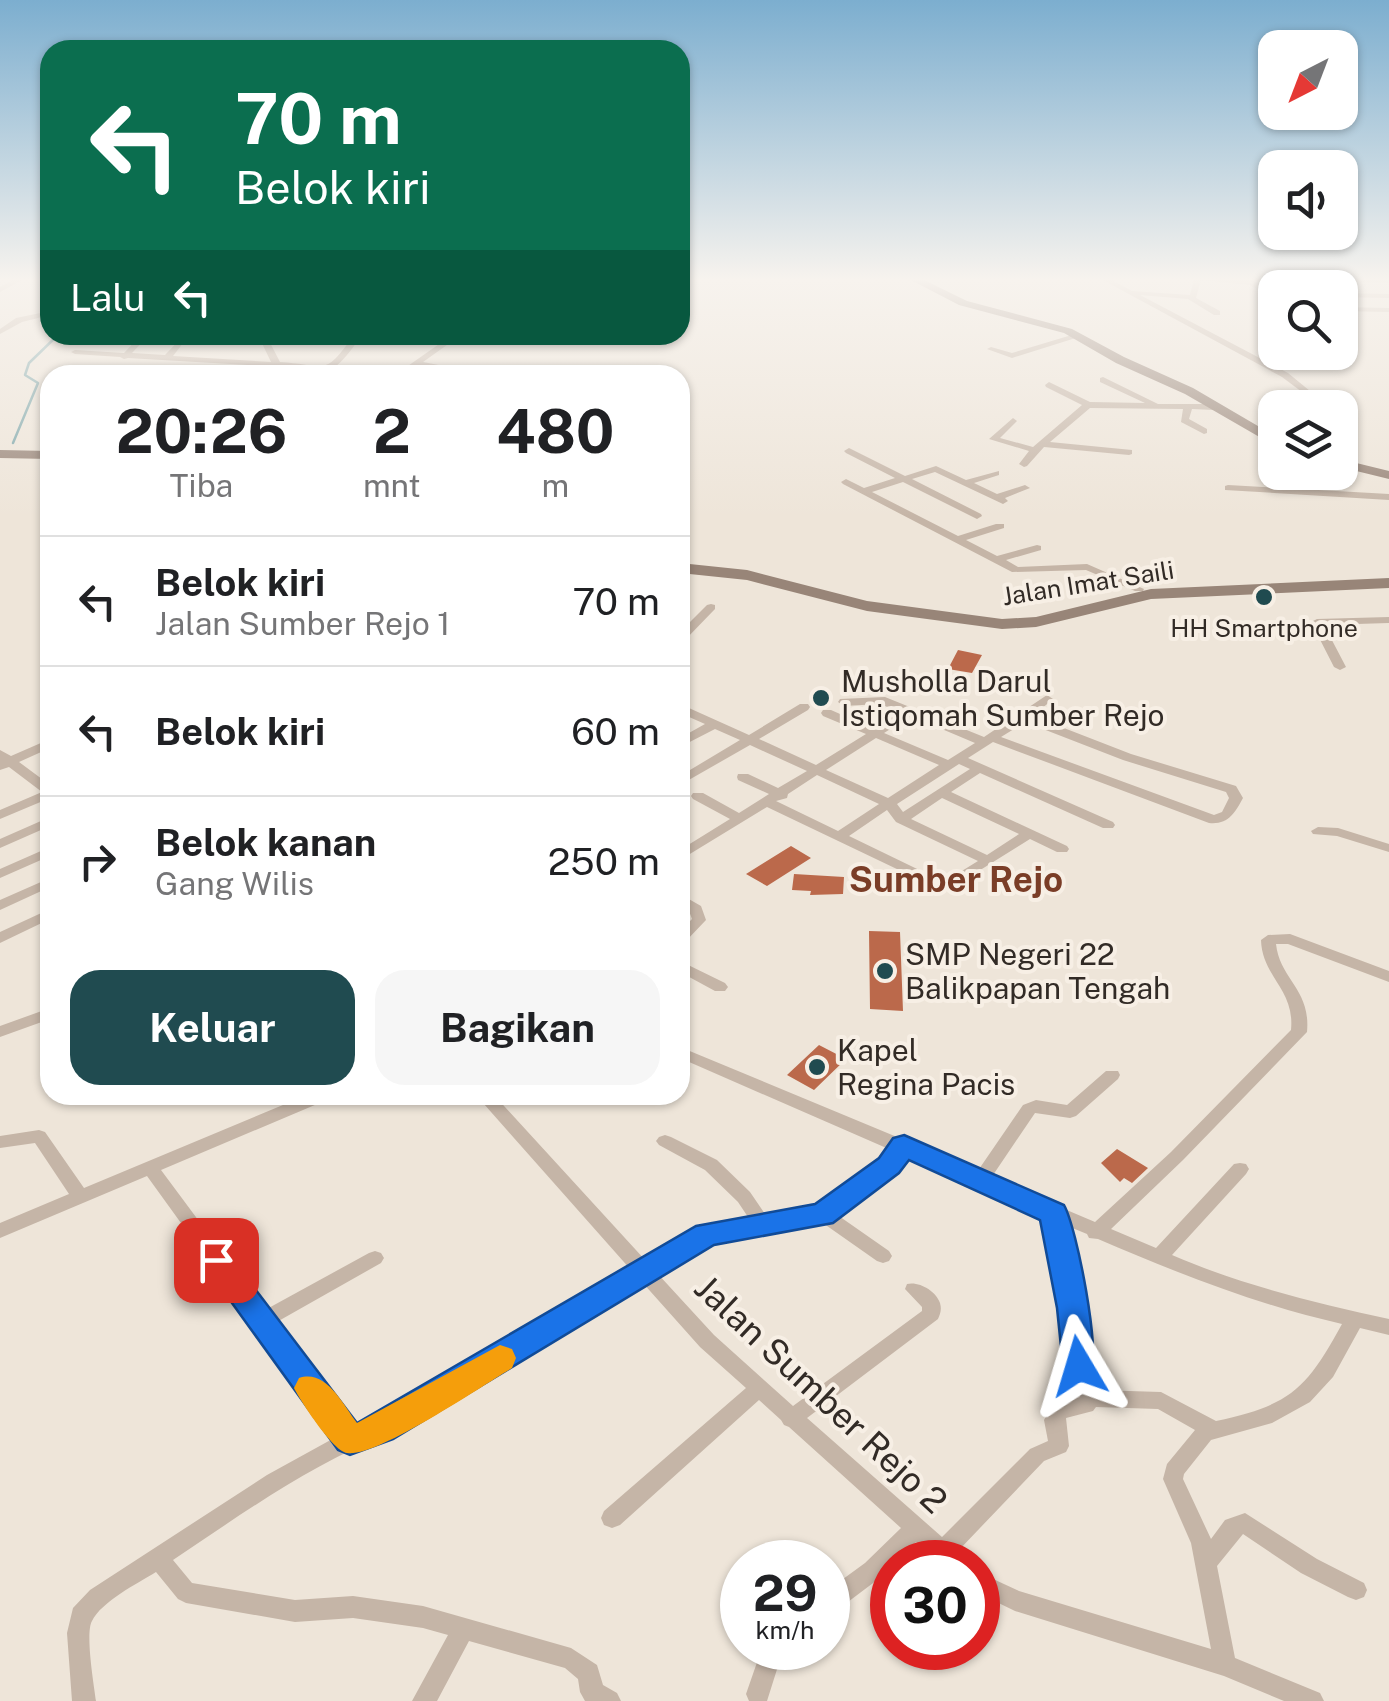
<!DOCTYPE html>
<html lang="id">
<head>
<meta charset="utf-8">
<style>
  body { margin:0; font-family:"Public Sans",sans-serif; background:#f6f6f6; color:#202124; height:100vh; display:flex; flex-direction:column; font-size:38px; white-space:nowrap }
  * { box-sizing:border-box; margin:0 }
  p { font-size:32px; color:#757577 }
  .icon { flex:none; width:55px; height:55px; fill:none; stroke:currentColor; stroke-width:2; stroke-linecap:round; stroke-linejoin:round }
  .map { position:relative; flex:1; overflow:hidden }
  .sheet { position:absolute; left:40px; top:365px; width:650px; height:740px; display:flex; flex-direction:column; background:#fff; border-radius:30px; box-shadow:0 2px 8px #0004 }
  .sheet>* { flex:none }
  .top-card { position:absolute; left:40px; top:40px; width:650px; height:305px; border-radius:30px; box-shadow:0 2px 8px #0004; background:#0b6e4f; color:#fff; overflow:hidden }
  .needle { width:65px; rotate:222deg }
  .fabs { position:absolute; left:1258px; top:30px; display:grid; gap:20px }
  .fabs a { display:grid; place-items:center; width:100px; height:100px; border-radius:20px; background:#fff; box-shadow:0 2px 8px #0004; font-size:50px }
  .speed { position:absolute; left:720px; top:1540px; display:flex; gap:20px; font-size:50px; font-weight:700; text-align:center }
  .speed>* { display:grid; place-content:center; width:130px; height:130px; border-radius:50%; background:#fff; box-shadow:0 2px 8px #0004; line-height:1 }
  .speed small { font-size:25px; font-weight:400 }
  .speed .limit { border:15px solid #d22; background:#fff; color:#111 }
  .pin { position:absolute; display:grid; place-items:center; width:85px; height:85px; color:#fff; margin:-42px; border-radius:20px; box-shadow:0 5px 15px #0006 }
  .me { position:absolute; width:110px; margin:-55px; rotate:353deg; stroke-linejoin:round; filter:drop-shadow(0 0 8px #0008) }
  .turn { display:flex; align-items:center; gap:35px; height:210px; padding:0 30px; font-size:45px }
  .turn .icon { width:130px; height:130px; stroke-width:2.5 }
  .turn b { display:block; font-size:70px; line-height:85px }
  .then { display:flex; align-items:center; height:95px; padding:0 30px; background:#0003; gap:20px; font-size:38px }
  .eta { display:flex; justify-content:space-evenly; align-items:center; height:170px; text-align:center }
  .eta b { font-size:60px; font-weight:700; line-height:70px }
  .action { display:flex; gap:20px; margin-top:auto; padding:20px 30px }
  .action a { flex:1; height:115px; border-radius:30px; background:#204b50; color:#fff; font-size:40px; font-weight:700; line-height:115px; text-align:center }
  .action a+a { background:#f6f6f6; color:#202124 }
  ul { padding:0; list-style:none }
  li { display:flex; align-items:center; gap:30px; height:130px; padding:0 30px; border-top:2px solid #e0e0e0 }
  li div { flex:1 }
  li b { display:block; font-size:38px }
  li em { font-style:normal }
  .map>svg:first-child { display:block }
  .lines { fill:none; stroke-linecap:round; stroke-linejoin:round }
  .stream { stroke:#7ba5a9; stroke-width:2.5 }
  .building { fill:#bb694b }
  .street { fill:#c5b5a7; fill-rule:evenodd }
  .secondary { fill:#988578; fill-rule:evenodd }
  .route { fill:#1a73e8; stroke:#114b97; stroke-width:2.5 }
  .slow { fill:#f59e0b }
  .poi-dot { fill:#204b50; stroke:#f7efe5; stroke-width:4 }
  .labels { text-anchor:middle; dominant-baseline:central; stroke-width:8; stroke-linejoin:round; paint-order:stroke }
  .far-street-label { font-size:25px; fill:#322b26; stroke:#f7efe5 }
  .far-poi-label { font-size:25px; fill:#322b26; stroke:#f7efe5 }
  .poi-label { font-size:30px; fill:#322b26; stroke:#f7efe5; text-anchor:start }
  .quarter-label { font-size:35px; font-weight:bold; fill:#7a3d27; stroke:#f7efe5 }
  .near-street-label { font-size:35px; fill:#322b26; stroke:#f7efe5 }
</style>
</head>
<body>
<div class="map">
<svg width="1389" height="1701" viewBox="0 0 1389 1701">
  <rect width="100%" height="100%" fill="#eee5d9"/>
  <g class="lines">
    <path class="stream" d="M13 443 38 383 25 375 29 363 58 335"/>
  </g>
  <path class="building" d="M958 650 982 655 972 673 948 669Z
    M791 846 811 858 767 886 746 874Z
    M794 874 844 877 843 894 810 895 811 891 792 890Z
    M869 931 900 932 903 1011 870 1009Z
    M819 1045 846 1059 814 1090 787 1075Z
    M1117 1149 1148 1168 1132 1183 1124 1178 1120 1182 1101 1163Z"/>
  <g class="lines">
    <path class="street" d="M15 279H24L0 292V287Z
      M1101 279H1110L1132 291 1190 295 1194 279H1251L1275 296V301L1250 285 1201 280 1196 298 1220 311V315H1214L1188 299 1140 295 1288 373 1310 391V408H1302V392L1282 377Z
      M1311 279H1389V283L1315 281Z
      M1340 293 1389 294V298L1340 297Z
      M1340 307 1389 308V312L1340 311Z
      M50 311V315L22 322 0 334V329L16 318Z
      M1075 334 1082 336 1012 358 987 349 991 347 1012 353Z
      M141 335H149L132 353 165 355 183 336 187 338 173 356 271 362 258 335H266L280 362C328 365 323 378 354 335H362C348 354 336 374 313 375L312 372 299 368 128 358 124 359 120 357 75 354 71 352 75 350 124 353Z
      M452 335H461L423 362 470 371V375L417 366 405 375H395Z
      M1103 377 1158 404H1214L1218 407 1214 410 1192 409 1189 419 1207 429V433L1204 434 1181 422 1183 409 1090 408 1050 442 1132 450V454L1129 455 1044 447 1027 466 1024 467 1019 464 1029 451 989 439 1013 418 1017 421 1000 438 1033 447 1082 405 1046 387 1045 385 1049 382 1090 402 1145 403 1100 382V378Z
      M849 448 905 476 936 466 966 480 999 471V475L974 483 997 494 1025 485 1030 488 1005 498 1008 501 1003 504 935 472 912 479 981 514 982 516 977 519 903 482 872 492 958 536 996 524H1004V528L966 540 997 556 1037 545 1041 546V550L1006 560 1018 567 1087 564 1144 589 1143 591H1135L1086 570 1012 572 843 484 841 482 846 479 864 488 895 478 846 453 844 451Z
      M684 475 689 478 680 484V476Z
      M1228 485 1389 494V500L1225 490V486Z
      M711 604 715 605V609L684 641 680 642V632L707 605Z
      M1389 617V623L1324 625 1346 667 1340 670 1334 667 1311 622 1317 619Z
      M1047 695 1053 699 1033 716 1131 754 1236 786 1243 798C1235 813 1228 825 1209 823L993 742 968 758 1113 822 1115 825 1113 828H1103L980 773 951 792 1067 846 1069 849 1067 852H1057L1030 839 945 892 767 807 680 860V850L730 819 693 799 691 796 693 793H703L739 813 769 794 738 780 737 777 738 774H748L778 788 807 771 750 745 680 785V776L740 740 715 729 680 747V738L705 724 680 713V704L749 735 800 704H808L810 707 808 710 759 739 816 765 866 734 823 716 821 713 823 710H831L874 729 900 712 880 704 844 706 838 702 840 699 885 697 984 737ZM911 716 975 743 948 760 884 733ZM1025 722 1123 760 1226 792 1229 798 1222 812 1214 815 1001 737ZM876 738 939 765 888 798 826 770ZM959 764 970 769 903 812 897 804ZM817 775 879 804 838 831 776 801 787 798 788 794ZM942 798 1019 834 987 855 911 819ZM887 810 896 822 978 861 944 882 849 836Z
      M50 739V748L19 762 50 785V798L0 819V810L42 792 9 767 0 770V750L11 756Z
      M50 817V826L0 848V839Z
      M1318 827 1338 828 1389 844V852L1337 836 1313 834 1311 831Z
      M50 847V856L0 878V869Z
      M50 878V887L0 910V900Z
      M680 894 701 906 706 920 685 942 680 944V931L692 919 689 911 680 905Z
      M50 909V919L0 943V932Z
      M1290 934 1389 971V982L1288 944H1276C1280 980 1311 989 1307 1032L1183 1160 1111 1229 1156 1248 1234 1164 1240 1163 1246 1164 1249 1169 1246 1174 1172 1255C1241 1285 1316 1303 1389 1319V1335L1360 1328 1333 1377 1310 1402 1272 1423 1211 1440 1184 1474 1183 1479 1211 1539 1225 1520 1245 1513 1317 1559 1364 1583 1367 1590 1364 1597 1356 1600 1348 1597 1301 1573 1243 1534 1217 1566 1235 1658 1320 1693 1324 1701H1284L1224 1676 1015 1611 978 1593V1572L1019 1591 1211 1649 1191 1543 1163 1479 1167 1464 1195 1430 1158 1409 1096 1407 1093 1411 1066 1418 1069 1446 1066 1452 1044 1461 958 1551 965 1562H939L916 1542 896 1562H892V1566L881 1577 836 1611 828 1614V1590L865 1563 901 1528 789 1427 784 1425 781 1420 759 1400 620 1525 612 1528 604 1525 601 1518 604 1511 746 1388 700 1347 642 1282 388 1434C311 1464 242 1514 173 1560L192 1583 295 1600 353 1596 423 1606 571 1648 597 1665 603 1685 617 1693 621 1701H585L580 1692 578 1679 565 1668 469 1641 437 1701H412L448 1635 423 1628 353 1618 295 1622 186 1603 178 1599 156 1572C138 1583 101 1602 92 1621 85 1633 94 1685 96 1701H72L67 1633 73 1608 90 1590 267 1475 336 1437 257 1329 253 1328 251 1320 147 1176 0 1238V1223L69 1194 35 1143 0 1148V1136L39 1130 45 1132 84 1188 307 1095H331L329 1099 161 1170 265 1310 369 1253 375 1251 381 1253 384 1258 381 1263 275 1323 354 1429 374 1422 631 1270 476 1095H494L646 1261 701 1229 750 1220 738 1202 705 1170 659 1145 656 1141 659 1137 665 1135 671 1137 717 1160 750 1192 767 1217 818 1208 883 1160 891 1150 680 1058V1047L909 1142 977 1172 1023 1105 1036 1100 1067 1105 1106 1071H1118L1120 1075 1118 1079 1076 1116 1070 1118 1035 1113 991 1178 1095 1222 1171 1152 1291 1030C1295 989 1262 977 1261 940L1268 935ZM905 1156 1046 1217 1064 1308 1069 1366 1080 1397 1052 1405 1044 1420 1048 1441 1030 1449 942 1537 807 1418 938 1319C940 1314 942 1310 940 1303 936 1291 919 1281 907 1284L905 1289 922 1307V1311L793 1406 714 1335 657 1273 711 1240 820 1221 877 1261 883 1263 889 1261 892 1256 889 1251 836 1214 895 1170ZM1065 1225 1087 1234 1089 1238 1098 1239C1177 1273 1258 1305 1342 1324 1306 1390 1290 1405 1216 1421L1161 1392 1097 1390 1089 1366 1082 1308Z
      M680 961 725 983 728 987 725 991H715L680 972Z
      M48 985 50 986V999L45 998 40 990 43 986Z
      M50 1008V1019L0 1037V1026Z
      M762 1648H791L788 1656 779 1663 767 1701H749L746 1694Z"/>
    <path class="secondary" d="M909 279H922L967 301 1072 329 1124 357 1193 388 1275 436V446L1185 394 1116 363 1064 333 959 305Z
      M0 450 50 451V459L0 458Z
      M1340 459 1389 471V479L1340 467Z
      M680 563 747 570 867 601 1002 619 1036 617 1151 589 1389 578V588L1151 599 1036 627 1002 629 867 611 747 580 680 573Z"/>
  </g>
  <linearGradient id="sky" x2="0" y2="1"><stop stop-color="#7caecf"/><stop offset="0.54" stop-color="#f7f3ee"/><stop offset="1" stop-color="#f7f3ee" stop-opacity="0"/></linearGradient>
  <rect width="1389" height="517" fill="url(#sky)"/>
  <path class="route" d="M904 1135 1064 1205C1077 1228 1101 1354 1091 1375L1079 1379 1068 1375 1063 1366 1057 1308 1040 1220 909 1160 899 1173 833 1223 714 1245 393 1439 350 1455 338 1450 201 1260 205 1252 216 1249 227 1252 357 1423 696 1226 815 1204 879 1158 893 1138Z"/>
  <path class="slow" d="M500 1345 512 1349 516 1358 512 1368C482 1386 376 1458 347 1453 333 1451 301 1402 294 1388L299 1378C326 1369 342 1403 357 1423Z"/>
  <g class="poi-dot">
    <circle cx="1264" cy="597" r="10"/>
    <circle cx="821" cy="698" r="10"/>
    <circle cx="885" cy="971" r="10"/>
    <circle cx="817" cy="1067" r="10"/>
  </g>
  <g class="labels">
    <g class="far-street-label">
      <text transform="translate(1088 583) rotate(-9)">Jalan Imat Saili</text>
    </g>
    <g class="far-poi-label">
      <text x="1264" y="628">HH Smartphone</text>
    </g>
    <g class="poi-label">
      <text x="841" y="681">Musholla Darul<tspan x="841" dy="34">Istiqomah Sumber Rejo</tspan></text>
      <text x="905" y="954">SMP Negeri 22<tspan x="905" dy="34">Balikpapan Tengah</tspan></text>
      <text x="837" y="1050">Kapel<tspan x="837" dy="34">Regina Pacis</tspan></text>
    </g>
    <g class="quarter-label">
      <text x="956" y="879">Sumber Rejo</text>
    </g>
    <g class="near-street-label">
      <text transform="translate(821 1394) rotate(43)">Jalan Sumber Rejo 2</text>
    </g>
  </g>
</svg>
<div class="fabs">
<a><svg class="needle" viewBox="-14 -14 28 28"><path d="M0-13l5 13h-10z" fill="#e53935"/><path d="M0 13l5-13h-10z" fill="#757577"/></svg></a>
<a><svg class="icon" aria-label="sound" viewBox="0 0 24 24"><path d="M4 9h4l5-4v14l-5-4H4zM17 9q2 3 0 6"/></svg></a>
<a><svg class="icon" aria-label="search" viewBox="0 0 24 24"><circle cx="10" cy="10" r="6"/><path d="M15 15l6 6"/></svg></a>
<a><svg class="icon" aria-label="layers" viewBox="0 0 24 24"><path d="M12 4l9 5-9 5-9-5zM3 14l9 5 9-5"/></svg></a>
</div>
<div class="speed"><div>29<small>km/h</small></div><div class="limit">30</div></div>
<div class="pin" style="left:216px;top:1260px;background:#d93025"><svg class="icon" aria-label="arrive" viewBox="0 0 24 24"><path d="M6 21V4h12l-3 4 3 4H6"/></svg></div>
<svg class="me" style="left:1079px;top:1366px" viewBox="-20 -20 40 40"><path d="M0-17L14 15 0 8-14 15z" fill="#1a73e8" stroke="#fff" stroke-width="4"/></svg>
<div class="top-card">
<div class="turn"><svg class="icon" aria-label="left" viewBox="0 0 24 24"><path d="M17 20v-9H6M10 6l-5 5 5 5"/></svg><div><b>70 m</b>Belok kiri</div></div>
<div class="then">Lalu<svg class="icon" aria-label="left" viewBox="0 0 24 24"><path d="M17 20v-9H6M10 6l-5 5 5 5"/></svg></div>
</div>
<section class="sheet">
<div class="eta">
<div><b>20:26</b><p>Tiba</p></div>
<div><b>2</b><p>mnt</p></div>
<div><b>480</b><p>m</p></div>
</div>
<ul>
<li><svg class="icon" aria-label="left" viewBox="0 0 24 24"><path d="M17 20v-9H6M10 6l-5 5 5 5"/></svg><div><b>Belok kiri</b><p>Jalan Sumber Rejo 1</p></div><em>70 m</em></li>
<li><svg class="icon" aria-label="left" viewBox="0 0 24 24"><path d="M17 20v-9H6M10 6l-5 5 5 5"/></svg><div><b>Belok kiri</b></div><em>60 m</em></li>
<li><svg class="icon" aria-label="right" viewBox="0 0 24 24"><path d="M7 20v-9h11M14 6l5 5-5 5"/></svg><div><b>Belok kanan</b><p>Gang Wilis</p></div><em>250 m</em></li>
</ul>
<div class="action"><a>Keluar</a><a>Bagikan</a></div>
</section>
</div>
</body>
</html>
